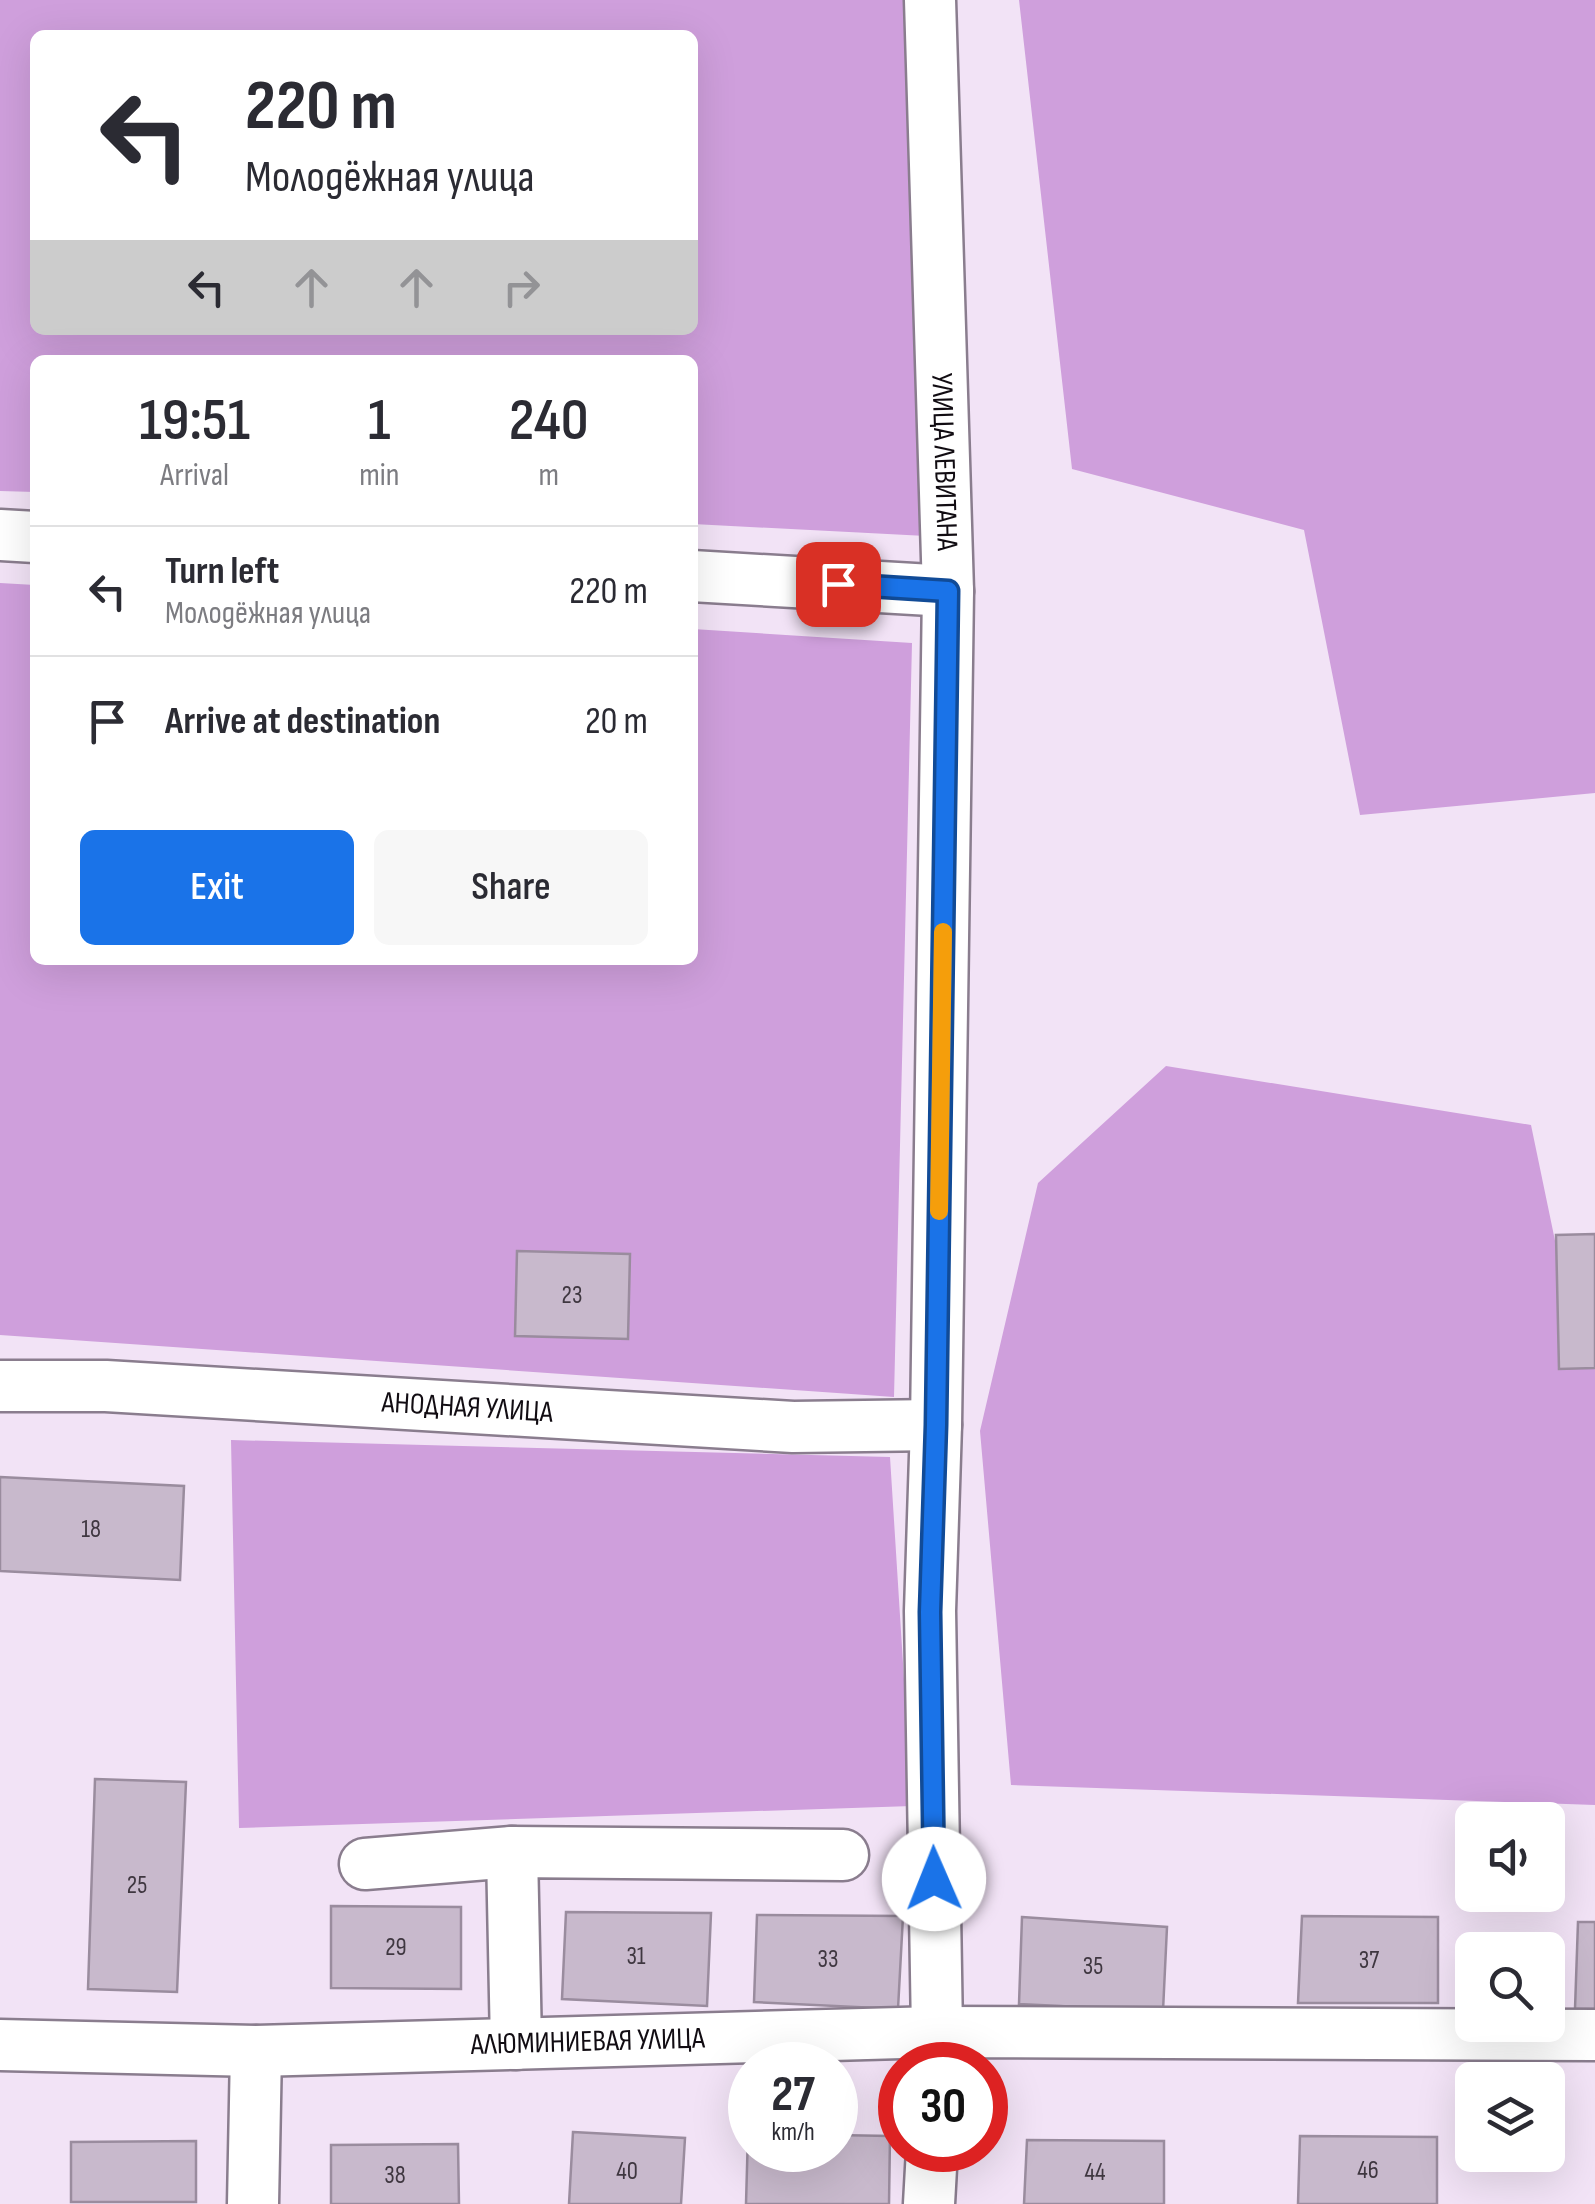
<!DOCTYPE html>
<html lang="en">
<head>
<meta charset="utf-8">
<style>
  body { margin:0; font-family:"Sofia Sans Condensed",sans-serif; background:#f7f7f7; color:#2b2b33; height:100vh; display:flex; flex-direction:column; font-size:38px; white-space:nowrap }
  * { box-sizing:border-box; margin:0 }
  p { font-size:32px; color:#7c7c81 }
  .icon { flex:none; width:55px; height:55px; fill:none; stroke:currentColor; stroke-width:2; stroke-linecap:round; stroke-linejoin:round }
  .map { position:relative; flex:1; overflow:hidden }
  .details { position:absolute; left:30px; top:355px; width:668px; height:610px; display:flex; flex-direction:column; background:#fff; border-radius:15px; box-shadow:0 10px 40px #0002 }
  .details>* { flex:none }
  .top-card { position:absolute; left:30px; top:30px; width:668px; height:305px; border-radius:15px; box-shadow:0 10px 40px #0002; background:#fff; color:#2b2b33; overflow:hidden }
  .buttons { position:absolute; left:1455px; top:1802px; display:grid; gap:20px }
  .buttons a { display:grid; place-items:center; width:110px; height:110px; border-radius:15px; background:#fff; box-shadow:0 10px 40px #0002; font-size:50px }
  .speed { position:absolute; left:728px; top:2042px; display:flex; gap:20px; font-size:50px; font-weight:700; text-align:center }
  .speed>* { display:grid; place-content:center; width:130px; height:130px; border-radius:50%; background:#fff; box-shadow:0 10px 40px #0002; line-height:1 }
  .speed small { font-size:25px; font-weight:400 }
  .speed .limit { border:15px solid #d22; background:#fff; color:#111 }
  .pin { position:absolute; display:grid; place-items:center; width:85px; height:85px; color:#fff; margin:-42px; border-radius:20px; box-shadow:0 5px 15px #0006 }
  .me { position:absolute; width:110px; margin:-55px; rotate:359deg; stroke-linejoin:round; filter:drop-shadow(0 0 8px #0008) }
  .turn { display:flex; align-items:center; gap:35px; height:210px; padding:0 50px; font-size:45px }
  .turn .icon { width:130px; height:130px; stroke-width:2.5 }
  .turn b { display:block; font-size:70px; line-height:85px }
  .lanes { display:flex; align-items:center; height:95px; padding:0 50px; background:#0003; justify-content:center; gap:50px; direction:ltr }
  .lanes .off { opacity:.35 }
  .eta { display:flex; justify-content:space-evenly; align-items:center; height:170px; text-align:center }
  .eta b { font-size:60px; font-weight:600; line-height:70px }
  .action { display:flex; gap:20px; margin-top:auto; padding:20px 50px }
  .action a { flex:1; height:115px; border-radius:15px; background:#1a73e8; color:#fff; font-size:40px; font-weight:600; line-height:115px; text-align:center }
  .action a+a { background:#f7f7f7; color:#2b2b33 }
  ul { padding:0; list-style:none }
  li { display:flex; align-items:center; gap:30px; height:130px; padding:0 50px; border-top:2px solid #e1e1e2 }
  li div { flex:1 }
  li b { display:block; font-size:38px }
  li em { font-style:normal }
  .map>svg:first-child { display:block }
  .forest { fill:#cf9fdc; fill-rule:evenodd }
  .building { fill:#c8b9cc; stroke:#9a8c9e; stroke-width:2.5 }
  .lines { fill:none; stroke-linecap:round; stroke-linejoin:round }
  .minor-casing { stroke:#8a7d8e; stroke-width:55 }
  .minor { stroke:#fff; stroke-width:50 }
  .route-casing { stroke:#114b97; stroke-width:25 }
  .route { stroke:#1a73e8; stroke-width:18 }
  .slow { stroke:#f59e0b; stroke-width:18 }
  .labels { text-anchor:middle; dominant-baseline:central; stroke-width:10; stroke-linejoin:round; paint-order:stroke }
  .number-label { font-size:25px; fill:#3f3740 }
  .street-label { font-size:30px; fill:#110c12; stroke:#fff }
</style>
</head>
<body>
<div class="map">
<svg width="1595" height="2204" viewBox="0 0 1595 2204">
  <rect width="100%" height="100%" fill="#f2e3f6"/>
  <path class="forest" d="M0 0H920L926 536 693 524 692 360H35V492L0 491ZM35 35H692V330H35Z
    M1019 0H1595V793L1360 815 1304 530 1072 469Z
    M0 583 35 585V960H692L693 629 912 643 894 1397 0 1335Z
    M1166 1066 1531 1125 1580 1361 1595 1364V1805L1011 1785 980 1431 1038 1183Z
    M231 1440 890 1457 912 1806 239 1828Z"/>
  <path class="building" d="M1595 1234V1368L1559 1369 1556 1235Z
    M517 1251 630 1254 628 1339 515 1336Z
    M0 1477 184 1486 180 1580 0 1571Z
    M95 1779 186 1782 177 1992 88 1989Z
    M331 1906 461 1907V1989L331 1988Z
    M566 1912 711 1913 707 2006 562 1999Z
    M757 1915 903 1916 898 2009 754 2002Z
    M1302 1916 1438 1917V2003H1298Z
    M1022 1917 1167 1927 1163 2011 1019 2004Z
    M1578 1922H1595V2009H1575Z
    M573 2132 685 2138 681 2204H569Z
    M748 2133H750V2150H835V2135L890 2136 889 2204H746Z
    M1300 2136 1437 2137V2204H1298Z
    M1027 2140 1164 2141V2204H1024Z
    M196 2141V2202H71V2142Z
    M458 2144 459 2204H331V2145Z"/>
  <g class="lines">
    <defs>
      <g id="minor">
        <path id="s1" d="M930 0 948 591 936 1425 930 1611 937 2032 935 2065"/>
        <path d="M0 535 35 537"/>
        <path d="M692 576 948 591"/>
        <path id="s2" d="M0 1386H106L793 1427 936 1425"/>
        <path d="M365 1864 512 1852"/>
        <path d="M516 2044 512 1852 843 1855"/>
        <path id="s3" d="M0 2045 256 2051 937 2032 1595 2035"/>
        <path d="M253 2204 256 2051"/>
        <path d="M929 2204 932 2150"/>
      </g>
    </defs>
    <use href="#minor" class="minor-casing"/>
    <use href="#minor" class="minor"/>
  </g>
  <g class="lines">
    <defs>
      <path id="route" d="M838 584 948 591 936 1425 930 1612 934 1879"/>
    </defs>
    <use href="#route" class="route-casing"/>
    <use href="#route" class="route"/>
    <path class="slow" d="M939 1211 943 932"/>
  </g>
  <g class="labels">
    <g class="number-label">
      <text x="572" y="1295">23</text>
      <text x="91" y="1529">18</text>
      <text x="137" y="1885">25</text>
      <text x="396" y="1947">29</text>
      <text x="636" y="1956">31</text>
      <text x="828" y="1959">33</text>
      <text x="1369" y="1960">37</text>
      <text x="1093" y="1966">35</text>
      <text x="1368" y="2170">46</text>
      <text x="627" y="2171">40</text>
      <text x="1095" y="2172">44</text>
      <text x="395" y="2175">38</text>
    </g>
    <g class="street-label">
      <text stroke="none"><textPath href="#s1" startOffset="462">УЛИЦА ЛЕВИТАНА</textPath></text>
      <text stroke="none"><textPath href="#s2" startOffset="468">АНОДНАЯ УЛИЦА</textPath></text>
      <text stroke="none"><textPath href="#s3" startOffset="588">АЛЮМИНИЕВАЯ УЛИЦА</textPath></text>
    </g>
  </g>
</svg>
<div class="buttons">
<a><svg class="icon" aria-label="sound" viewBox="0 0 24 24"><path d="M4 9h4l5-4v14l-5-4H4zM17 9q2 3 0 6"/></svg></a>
<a><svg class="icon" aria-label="search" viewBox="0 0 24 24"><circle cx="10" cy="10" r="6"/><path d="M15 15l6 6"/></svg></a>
<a><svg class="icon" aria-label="layers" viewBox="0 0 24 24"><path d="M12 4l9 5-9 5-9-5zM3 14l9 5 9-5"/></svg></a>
</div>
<div class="speed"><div>27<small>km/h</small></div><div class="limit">30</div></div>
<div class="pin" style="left:838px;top:584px;background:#d93025"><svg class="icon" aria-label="arrive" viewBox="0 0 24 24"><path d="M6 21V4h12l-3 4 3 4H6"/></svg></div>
<svg class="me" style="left:934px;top:1879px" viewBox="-20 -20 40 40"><circle r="19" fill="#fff"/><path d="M0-13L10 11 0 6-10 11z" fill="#1a73e8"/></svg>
<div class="top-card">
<div class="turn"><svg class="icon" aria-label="left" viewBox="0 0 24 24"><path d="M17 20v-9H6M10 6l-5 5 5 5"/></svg><div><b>220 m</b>Молодёжная улица</div></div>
<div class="lanes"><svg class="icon" aria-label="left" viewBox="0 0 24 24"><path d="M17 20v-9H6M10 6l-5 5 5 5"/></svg><svg class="icon off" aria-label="ahead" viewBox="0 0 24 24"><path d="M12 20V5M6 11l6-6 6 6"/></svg><svg class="icon off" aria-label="ahead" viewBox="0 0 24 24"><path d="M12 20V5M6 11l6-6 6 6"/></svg><svg class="icon off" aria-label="right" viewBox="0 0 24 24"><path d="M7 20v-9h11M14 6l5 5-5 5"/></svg></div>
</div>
<section class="details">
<div class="eta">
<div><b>19:51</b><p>Arrival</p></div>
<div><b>1</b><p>min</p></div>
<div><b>240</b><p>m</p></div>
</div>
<ul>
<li><svg class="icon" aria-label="left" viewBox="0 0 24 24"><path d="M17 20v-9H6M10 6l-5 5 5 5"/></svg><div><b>Turn left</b><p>Молодёжная улица</p></div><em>220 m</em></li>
<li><svg class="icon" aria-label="arrive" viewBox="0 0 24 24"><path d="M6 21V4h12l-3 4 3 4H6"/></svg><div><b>Arrive at destination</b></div><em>20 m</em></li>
</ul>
<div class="action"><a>Exit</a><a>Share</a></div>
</section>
</div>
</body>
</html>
